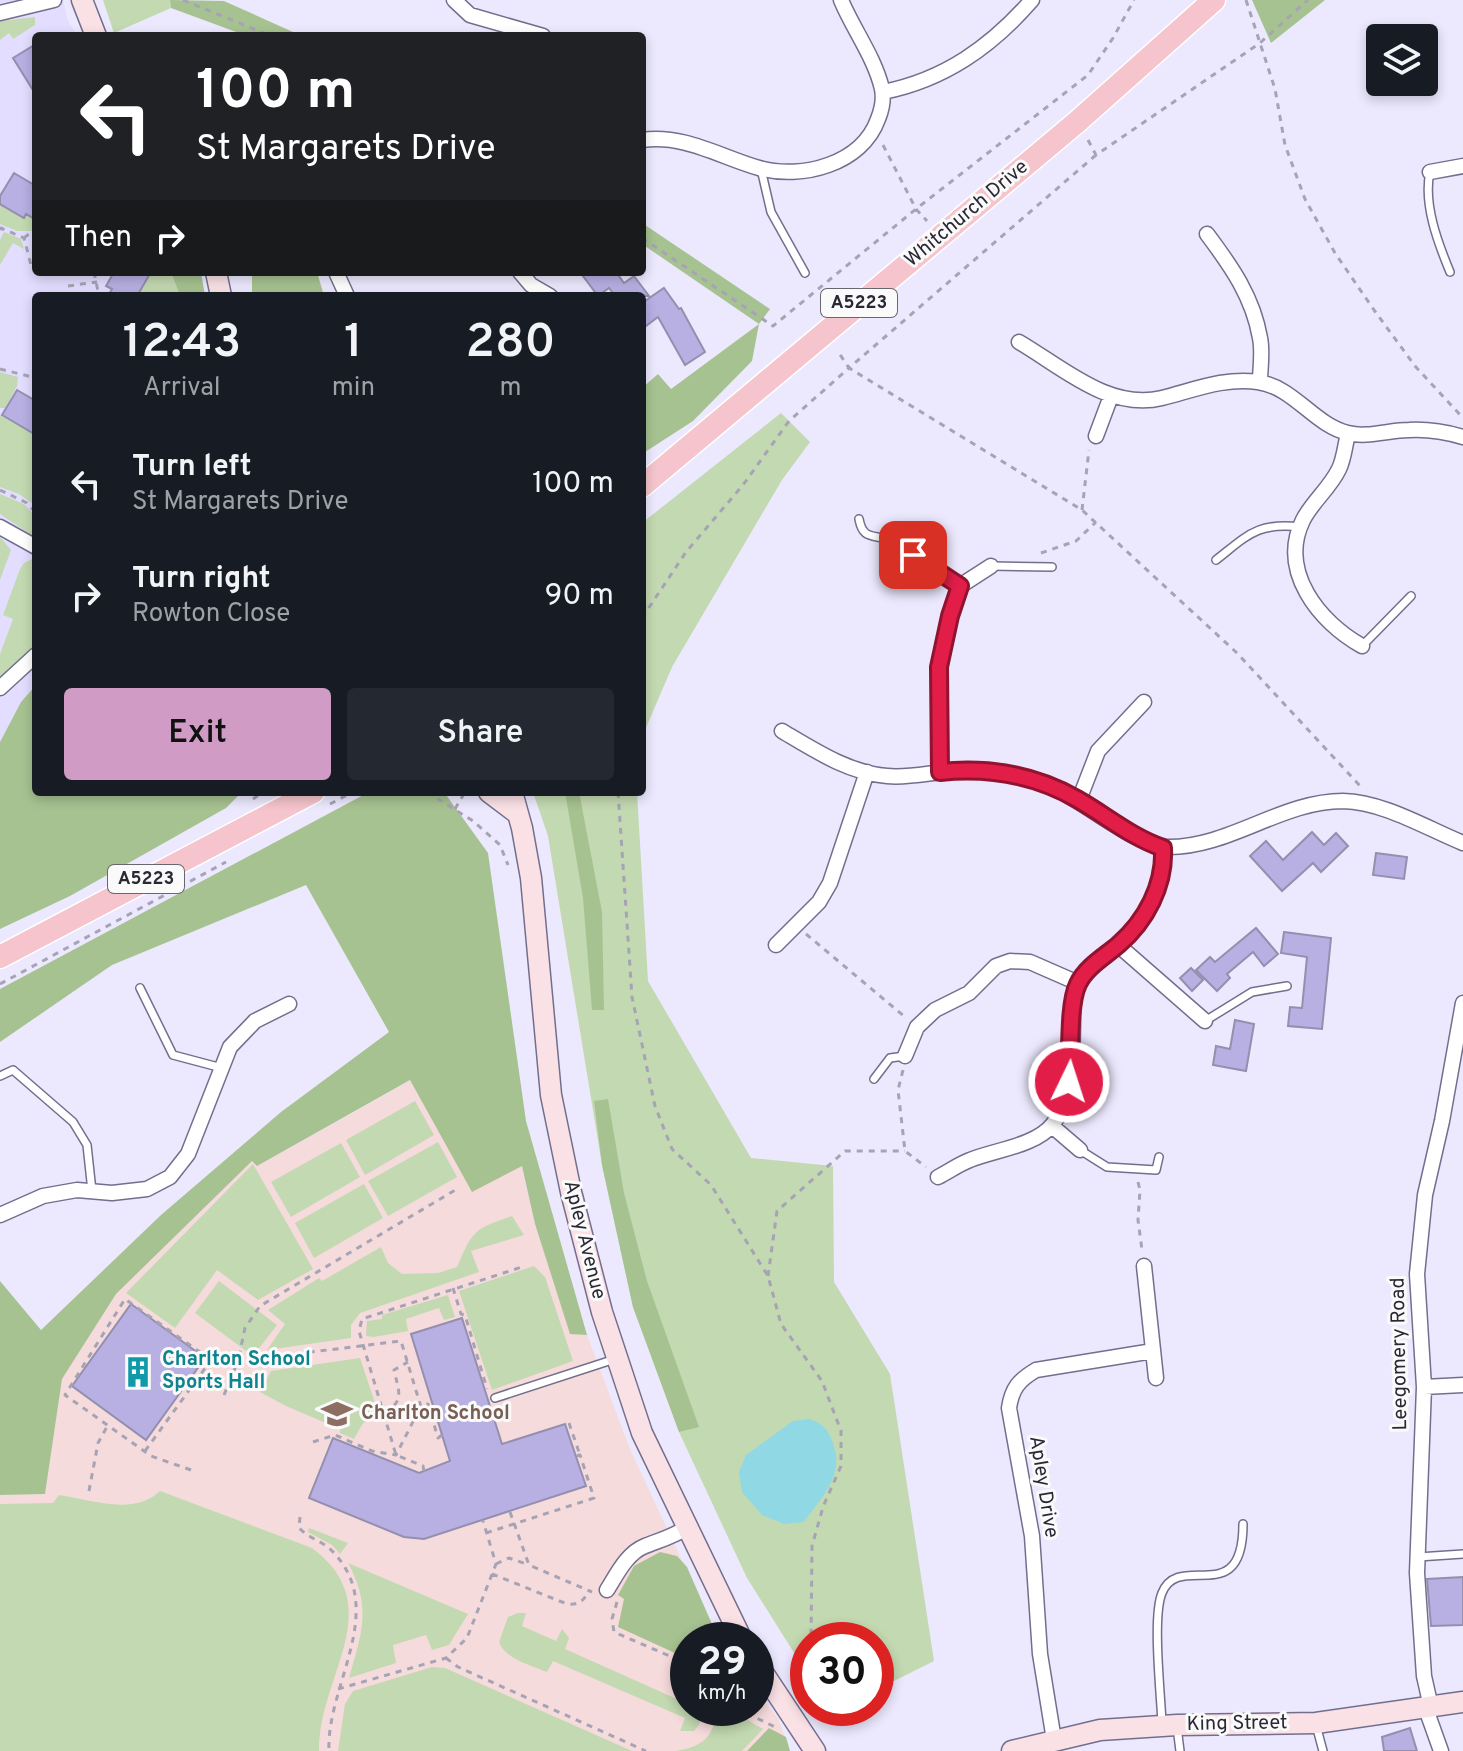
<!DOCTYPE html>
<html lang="en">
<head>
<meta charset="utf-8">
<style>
  body { margin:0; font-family:Overpass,sans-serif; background:#242831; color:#f1f3f6; height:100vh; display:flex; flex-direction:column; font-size:30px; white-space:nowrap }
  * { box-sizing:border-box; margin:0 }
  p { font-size:26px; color:#9ea1a6 }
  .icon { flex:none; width:44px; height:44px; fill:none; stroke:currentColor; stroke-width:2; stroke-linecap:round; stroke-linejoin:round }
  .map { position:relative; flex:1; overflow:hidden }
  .panel { position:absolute; left:32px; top:292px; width:614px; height:504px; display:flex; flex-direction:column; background:#171b24; border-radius:8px; box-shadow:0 4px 12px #0003 }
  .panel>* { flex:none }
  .banner { position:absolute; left:32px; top:32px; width:614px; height:244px; border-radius:8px; box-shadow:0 4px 12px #0003; background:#202124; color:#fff; overflow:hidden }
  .fabs { position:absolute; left:1366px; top:24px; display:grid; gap:16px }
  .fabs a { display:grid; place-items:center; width:72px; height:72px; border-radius:8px; background:#171b24; box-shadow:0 4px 12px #0003; font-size:40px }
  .speed { position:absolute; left:670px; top:1622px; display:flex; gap:16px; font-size:40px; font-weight:700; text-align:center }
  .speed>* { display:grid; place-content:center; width:104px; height:104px; border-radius:50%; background:#171b24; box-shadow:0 4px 12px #0003; line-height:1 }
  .speed small { font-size:20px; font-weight:400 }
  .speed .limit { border:12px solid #d22; background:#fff; color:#111 }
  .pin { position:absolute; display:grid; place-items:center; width:68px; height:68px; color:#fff; margin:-34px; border-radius:16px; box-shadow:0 4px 12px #0006 }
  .me { position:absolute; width:88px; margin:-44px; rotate:4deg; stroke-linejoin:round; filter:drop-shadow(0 0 6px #0008) }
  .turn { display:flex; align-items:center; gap:28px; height:168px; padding:0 32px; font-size:36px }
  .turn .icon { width:104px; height:104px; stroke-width:2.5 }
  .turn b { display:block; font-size:56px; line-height:68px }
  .then { display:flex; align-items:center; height:76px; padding:0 32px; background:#0003; gap:16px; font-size:30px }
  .eta { display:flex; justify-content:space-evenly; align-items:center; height:136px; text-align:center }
  .eta b { font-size:48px; font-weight:600; line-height:56px }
  .cta { display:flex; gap:16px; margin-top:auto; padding:16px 32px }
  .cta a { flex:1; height:92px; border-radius:8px; background:#d09cc6; color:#111; font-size:32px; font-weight:600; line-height:92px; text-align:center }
  .cta a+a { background:#242831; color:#f1f3f6 }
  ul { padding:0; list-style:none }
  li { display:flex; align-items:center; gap:24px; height:112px; padding:0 32px }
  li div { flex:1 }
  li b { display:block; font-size:30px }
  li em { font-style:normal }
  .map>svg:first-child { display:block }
  .built { fill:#e3deff }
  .education { fill:#f6dbdc }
  .green { fill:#c3d9b1 }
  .forest { fill:#a7c291 }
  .water { fill:#90d8e3 }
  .building { fill:#b8afe3; stroke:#948fae; stroke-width:2 }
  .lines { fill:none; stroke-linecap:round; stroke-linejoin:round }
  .lane-casing { stroke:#736e8c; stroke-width:10 }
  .street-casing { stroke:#736e8c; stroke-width:17 }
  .secondary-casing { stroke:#736e8c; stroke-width:23 }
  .primary-casing { stroke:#fff; stroke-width:25 }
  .path { stroke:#a6a3b5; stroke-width:3; stroke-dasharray:6 6; stroke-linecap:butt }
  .lane { stroke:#fff; stroke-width:7 }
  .street { stroke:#fff; stroke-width:14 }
  .secondary { stroke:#fae1e6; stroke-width:20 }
  .primary { stroke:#f5c4cc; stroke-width:22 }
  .route-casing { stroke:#92132f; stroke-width:20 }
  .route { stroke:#e11d48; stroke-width:14 }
  .labels { text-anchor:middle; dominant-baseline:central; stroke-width:6; stroke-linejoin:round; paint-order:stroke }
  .shield { fill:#fafafa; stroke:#68676f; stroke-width:2 }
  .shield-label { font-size:18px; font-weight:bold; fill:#2a2834 }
  .street-label { font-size:20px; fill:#2a2834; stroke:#fafafa }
  .culture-label { font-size:20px; font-weight:bold; fill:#0d838f; stroke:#fafafa; text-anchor:start }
  .education-label { font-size:20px; font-weight:bold; fill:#785e54; stroke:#fafafa; text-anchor:start }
</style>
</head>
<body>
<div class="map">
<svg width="1463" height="1751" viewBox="0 0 1463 1751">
  <rect width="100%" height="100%" fill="#ece9fe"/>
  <path class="built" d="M0 0H63L68 21 78 36H36V272H171L180 296H36V685L21 702 0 742Z"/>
  <path class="education" d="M411 1080 472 1191 522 1165 535 1224 570 1333 587 1335 630 1449 719 1640H688V1708H756V1691L778 1718 790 1751H0V1495L45 1493 62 1378 116 1294 252 1160 257 1166Z"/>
  <path class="green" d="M103 0H170L171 8 114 33Z
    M35 17V25L13 39 9 33 0 40V21Z
    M0 204 23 218 26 214 36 220V231H17L0 224Z
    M4 232 21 239 24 249 13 243 0 265V240Z
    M143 272H171L180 296H137L149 276Z
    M0 372 18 377 17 386 5 408H0Z
    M781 413 810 442 782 480 672 667 642 737V523Z
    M0 415 36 435V506L19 494 0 487Z
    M0 494 24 504 36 517V538L0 514Z
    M0 537 11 550 0 580Z
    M32 559H36V647L8 672 0 683V654L13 619 3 615 20 569 24 563Z
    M533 792H637L648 981 751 1158 833 1166 834 1282 890 1374 934 1661 876 1690V1640H808V1675L747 1578 679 1432 633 1307 602 1165 548 836Z
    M415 1101 434 1135 365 1175 346 1140Z
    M438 1142 457 1177 388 1216 368 1181Z
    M341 1143 360 1177 291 1217 271 1182Z
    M253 1164 313 1269 258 1300 217 1270 175 1328 126 1293Z
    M364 1184 383 1218 314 1258 295 1223Z
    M512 1216 524 1235 471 1251 479 1272 360 1313 351 1325V1338L267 1350 285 1324 268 1310 319 1278 322 1281 381 1247 388 1263 402 1274 438 1273 457 1267C473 1230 474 1229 512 1216Z
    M534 1266 545 1277 573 1361 492 1390 459 1291Z
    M219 1281 277 1325 253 1356 195 1313Z
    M448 1295 455 1317 444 1320 439 1308 406 1319 408 1331 374 1337 366 1336 367 1321 382 1319V1315Z
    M360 1358 380 1418 363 1423 354 1439 340 1433V1429L286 1406 260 1392 271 1371Z
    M160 1491 312 1548C391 1607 318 1676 319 1751H0V1504L53 1503 59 1495C92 1500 134 1516 160 1491Z
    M309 1528 348 1543 340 1554 332 1545 308 1532Z
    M348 1563 468 1614 449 1645 432 1650 426 1635 393 1645 396 1663 349 1678C362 1632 372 1607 348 1563Z
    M518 1613H526L522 1626 556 1641 562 1629 569 1638 565 1649 688 1704V1708H705L699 1725 694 1731H680L685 1718 553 1661 547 1672C531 1665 505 1659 499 1642L508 1617Z
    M432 1667 445 1668 632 1751H338L345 1704 353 1691Z
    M717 1708H727L763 1729 742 1751H675C701 1747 714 1739 717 1708Z"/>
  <path class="forest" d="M170 0 224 1 302 36H247L171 8Z
    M1252 0H1325L1271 43Z
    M642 223 770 309 759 324 752 361 693 421 642 454V388L658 374 671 389 759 324 642 244Z
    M171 272H201L205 296H180Z
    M252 272H317L324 296H252Z
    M36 685V792H242L226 808 70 896 0 929V742L21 702Z
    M369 792H444L488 853 526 1121 587 1335 570 1334 535 1224 522 1166 472 1192 410 1080 257 1166 252 1161 116 1294 62 1379 45 1494 0 1495V1281L41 1330 161 1215 281 1112 389 1032 306 885 112 965 0 1042V989Z
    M565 792H579L602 912 604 1010H592L583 898Z
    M608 1099 624 1193 647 1281 699 1427 679 1432 633 1307 602 1165 594 1101Z
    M660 1552 677 1556 687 1567 719 1640H688V1659L618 1627 624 1599 618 1595 634 1566Z
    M769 1728 786 1737 790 1751H747Z"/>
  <path class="water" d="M810 1419C825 1425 830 1432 834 1447 844 1476 820 1499 804 1522L784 1524 762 1515 742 1492 739 1472 746 1455 793 1421Z"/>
  <path class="building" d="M36 44V95L13 58Z
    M14 173 36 186V220L26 214 24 218 0 204V196Z
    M114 272H151L137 296H108L112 289 106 286Z
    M580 272H616L624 283 634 276 649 296H607L612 292 609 288 598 296Z
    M664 288 679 309 681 308 705 352 685 365 658 317 642 329V303Z
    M17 390 36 401V435L2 415Z
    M1312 832 1324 845 1336 833 1348 846 1321 872 1313 863 1282 891 1250 856 1266 841 1283 860Z
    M1376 853 1407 857 1404 879 1373 875Z
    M1256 928 1278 954 1264 966 1253 952 1227 974 1230 978 1217 991 1196 970 1210 957 1215 962Z
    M1284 932 1331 938 1322 1029 1288 1026 1290 1007 1302 1008 1307 957 1281 953Z
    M1191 968 1203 980 1192 991 1180 978Z
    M1235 1020 1254 1024 1246 1071 1213 1065 1216 1046 1230 1049Z
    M131 1304 205 1358 146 1440 72 1386Z
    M462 1318 502 1444 565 1424 586 1486 424 1539 404 1537 309 1498 333 1438 419 1473 450 1461 411 1334Z
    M1463 1577V1625L1431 1626 1427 1579Z
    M1410 1728 1417 1751H1384L1382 1737Z"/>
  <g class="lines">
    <defs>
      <path id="lane" d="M761 169 771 212 805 273
        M1430 172C1423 204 1438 243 1450 272
        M859 519C863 540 872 534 890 540
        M1216 560C1248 535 1257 522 1301 527
        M991 566 1052 567
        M1362 646 1411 596
        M140 988 173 1055 222 1068
        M1205 1021 1252 992 1287 986
        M0 1076 13 1070 73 1122 87 1145 92 1191
        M874 1079 890 1058 905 1056
        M1080 1150 1107 1167 1156 1170 1159 1157
        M495 1398 615 1359
        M1418 1557 1463 1554
        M1162 1724C1161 1695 1152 1617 1162 1593 1179 1550 1243 1611 1243 1524
        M1316 1725 1323 1751
        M1177 1727 1180 1751"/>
      <path id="street" d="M454 0 470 15 543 36
        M0 13 54 0
        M883 92C944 80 991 47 1032 0
        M642 140C685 134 720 157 759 168 802 180 862 164 878 119 882 109 884 99 882 89 875 58 853 29 841 0
        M1430 172 1463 166
        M1207 234C1231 266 1253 297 1260 338 1263 352 1260 368 1260 382
        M336 272 347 296
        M520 272 531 285 550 296
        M1019 342C1062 367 1109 411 1162 398 1194 390 1225 377 1258 382 1294 387 1314 425 1348 433 1367 438 1389 430 1409 430 1427 429 1446 432 1463 437
        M1348 434C1345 445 1344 459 1339 469 1330 488 1312 502 1303 520 1278 571 1319 622 1362 646
        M1096 436 1111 396
        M0 527 36 547
        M890 540 960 586 991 566
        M0 688 36 655
        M782 731C814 750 849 773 887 776 905 778 924 774 942 772 975 768 1012 771 1044 783 1078 796 1136 847 1167 847 1229 848 1281 801 1343 801 1384 802 1426 828 1463 843
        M940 772 939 667 950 616 960 586
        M1079 800 1098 751 1144 702
        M776 945 819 902 830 883 867 772
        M1118 945 1205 1021
        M905 1056 917 1027 935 1010 969 993 996 966 1010 961 1030 962 1078 983
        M1052 1126 1080 1150
        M938 1177C948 1172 959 1164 970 1160 994 1150 1036 1146 1053 1124 1074 1097 1072 1056 1073 1023 1073 1010 1072 993 1079 981 1089 965 1105 957 1119 944 1146 919 1164 886 1163 848
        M0 1215 43 1196 77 1190 112 1193 147 1189 170 1177 188 1154 230 1047 255 1021 289 1004
        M1144 1266 1156 1378
        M1424 1387 1463 1385
        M607 1590C617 1574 627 1553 645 1546 660 1540 672 1537 686 1528
        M1431 1707 1424 1676 1417 1573 1424 1387 1417 1274 1425 1195 1442 1121 1463 1003
        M1426 1709 1441 1751
        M1054 1740 1040 1654 1032 1536 1009 1408C1012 1388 1019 1380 1036 1370L1153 1351"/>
      <path id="secondary" d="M82 0 96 36
        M216 272 221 296
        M489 792 518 814
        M512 792 522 828 531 878 551 1095 571 1192 602 1312 642 1433 742 1640
        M756 1662 815 1751
        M1012 1751 1100 1730 1177 1725 1316 1723 1463 1702"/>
      <path id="primary" d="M642 486 1077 122 1214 0
        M0 957 313 792"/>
    </defs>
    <use href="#lane" class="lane-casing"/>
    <use href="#street" class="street-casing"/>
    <use href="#secondary" class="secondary-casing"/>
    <use href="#primary" class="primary-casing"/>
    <path class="path" d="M183 0 271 36
      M1246 0 1275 89 1285 145 1305 199 1335 253 1374 310 1415 366 1463 418
      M1088 140 1096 155 1260 43 1308 0
      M883 145 916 209 927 221
      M1096 155 849 368 1082 510 1237 653 1362 788
      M0 230 1 228 24 238 31 265
      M24 238 31 232 36 234
      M642 238 773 326 916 209 1088 75 1113 38 1134 0
      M94 272 99 296
      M68 286 97 282
      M0 369 36 378
      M0 490 27 503 36 513
      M1082 510 1089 450
      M1041 553 1076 541 1096 522
      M642 618 686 552 743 485 789 421 849 368 837 350
      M427 792 473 821 500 845 508 865
      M618 792 632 997 655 1106 672 1149 711 1185 768 1276 781 1324 822 1381 841 1431V1466L823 1507 812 1546 811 1640
      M253 799 263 792
      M330 804 353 792
      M455 809 465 792
      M806 934 905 1017
      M0 984 226 862
      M903 1070 898 1090 905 1151 926 1167
      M1138 1182 1140 1190 1138 1220 1142 1250
      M768 1276 777 1211 845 1151H905
      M453 1288 461 1314 465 1315 487 1389
      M224 1395 238 1361 401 1341 421 1407 428 1404 438 1438 442 1435
      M384 1412C406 1402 398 1389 394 1370L408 1362
      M569 1423 580 1455
      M313 1442 335 1435 372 1451 396 1455 420 1408
      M145 1451 211 1360 238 1361 245 1328 260 1306 457 1189
      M191 1470 151 1456 65 1395 125 1299 211 1360
      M424 1471 423 1466 396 1455 359 1331 362 1319 525 1266
      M89 1491 98 1443 108 1425
      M510 1512 529 1565 592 1592
      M300 1517 299 1528C310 1539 325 1542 334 1553 388 1611 326 1686 329 1751
      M486 1533 594 1498 580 1455 576 1456
      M496 1564 509 1558 529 1565
      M492 1574 567 1604C578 1605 583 1602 588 1592
      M617 1602 612 1619 614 1632 688 1664
      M446 1658 458 1667 646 1751
      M795 1686 808 1675
      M338 1689 446 1658 467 1638 496 1564 483 1521
      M736 1708 775 1727"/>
    <use href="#lane" class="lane"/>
    <use href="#street" class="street"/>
    <use href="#secondary" class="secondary"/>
    <use href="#primary" class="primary"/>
  </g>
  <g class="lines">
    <defs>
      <path id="route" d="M913 555 960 586 950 616 939 667 940 772C988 767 1035 775 1077 799 1107 816 1131 837 1163 848 1165 885 1146 921 1118 945 1104 957 1086 967 1078 984 1068 1004 1071 1057 1069 1082"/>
    </defs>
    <use href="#route" class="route-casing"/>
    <use href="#route" class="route"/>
  </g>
  <defs>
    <symbol id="building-bare" viewBox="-9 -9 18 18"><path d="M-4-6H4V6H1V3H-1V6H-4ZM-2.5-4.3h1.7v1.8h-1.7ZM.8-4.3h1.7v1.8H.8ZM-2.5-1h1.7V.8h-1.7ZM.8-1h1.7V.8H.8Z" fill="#0f9aa8" stroke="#fafafa" stroke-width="2.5" paint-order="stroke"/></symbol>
    <symbol id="school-bare" viewBox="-9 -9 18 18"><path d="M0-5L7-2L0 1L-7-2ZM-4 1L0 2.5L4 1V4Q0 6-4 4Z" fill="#8d6e63" stroke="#fafafa" stroke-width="2.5" paint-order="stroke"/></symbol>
  </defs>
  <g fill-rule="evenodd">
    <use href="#building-bare" x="116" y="1350" width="44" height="44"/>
    <use href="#school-bare" x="315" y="1392" width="44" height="44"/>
  </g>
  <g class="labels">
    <g class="shield">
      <rect x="821" y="289" width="76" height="28" rx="6"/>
      <rect x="108" y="865" width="76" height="28" rx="6"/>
    </g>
    <g class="shield-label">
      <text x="859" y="303">A5223</text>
      <text x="146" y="879">A5223</text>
    </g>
    <g class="street-label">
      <text transform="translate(967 214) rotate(-40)">Whitchurch Drive</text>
      <text transform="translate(584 1240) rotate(76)">Apley Avenue</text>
      <text transform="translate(1400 1354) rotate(-91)">Leegomery Road</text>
      <text transform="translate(1043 1487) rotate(81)">Apley Drive</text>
      <text transform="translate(1237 1724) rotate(-1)">King Street</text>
    </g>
    <g class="culture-label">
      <text x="162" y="1360">Charlton School<tspan x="162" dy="23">Sports Hall</tspan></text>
    </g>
    <g class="education-label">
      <text x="361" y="1414">Charlton School</text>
    </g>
  </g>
</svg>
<div class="fabs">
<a><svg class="icon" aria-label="layers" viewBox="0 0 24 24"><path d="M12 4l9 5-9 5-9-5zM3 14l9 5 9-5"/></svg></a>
</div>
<div class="speed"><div>29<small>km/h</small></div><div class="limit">30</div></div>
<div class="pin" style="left:913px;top:555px;background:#d93025"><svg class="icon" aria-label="arrive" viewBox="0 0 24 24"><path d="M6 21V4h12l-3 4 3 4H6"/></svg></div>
<svg class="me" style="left:1069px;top:1082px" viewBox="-20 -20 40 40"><circle r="17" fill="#e11d48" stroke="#fff" stroke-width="3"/><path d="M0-11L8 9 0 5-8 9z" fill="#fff"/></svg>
<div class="banner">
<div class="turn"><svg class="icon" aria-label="left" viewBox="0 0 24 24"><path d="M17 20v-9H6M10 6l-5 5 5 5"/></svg><div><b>100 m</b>St Margarets Drive</div></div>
<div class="then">Then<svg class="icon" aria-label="right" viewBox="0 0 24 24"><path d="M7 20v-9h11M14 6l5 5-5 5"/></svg></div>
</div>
<section class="panel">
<div class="eta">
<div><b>12:43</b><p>Arrival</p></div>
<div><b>1</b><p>min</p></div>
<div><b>280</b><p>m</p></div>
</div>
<ul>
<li><svg class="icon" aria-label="left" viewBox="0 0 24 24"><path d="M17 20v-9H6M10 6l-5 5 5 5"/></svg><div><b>Turn left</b><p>St Margarets Drive</p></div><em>100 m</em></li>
<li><svg class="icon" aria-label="right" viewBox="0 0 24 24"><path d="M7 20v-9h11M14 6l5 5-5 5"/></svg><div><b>Turn right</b><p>Rowton Close</p></div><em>90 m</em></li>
</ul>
<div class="cta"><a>Exit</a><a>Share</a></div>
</section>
</div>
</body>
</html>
